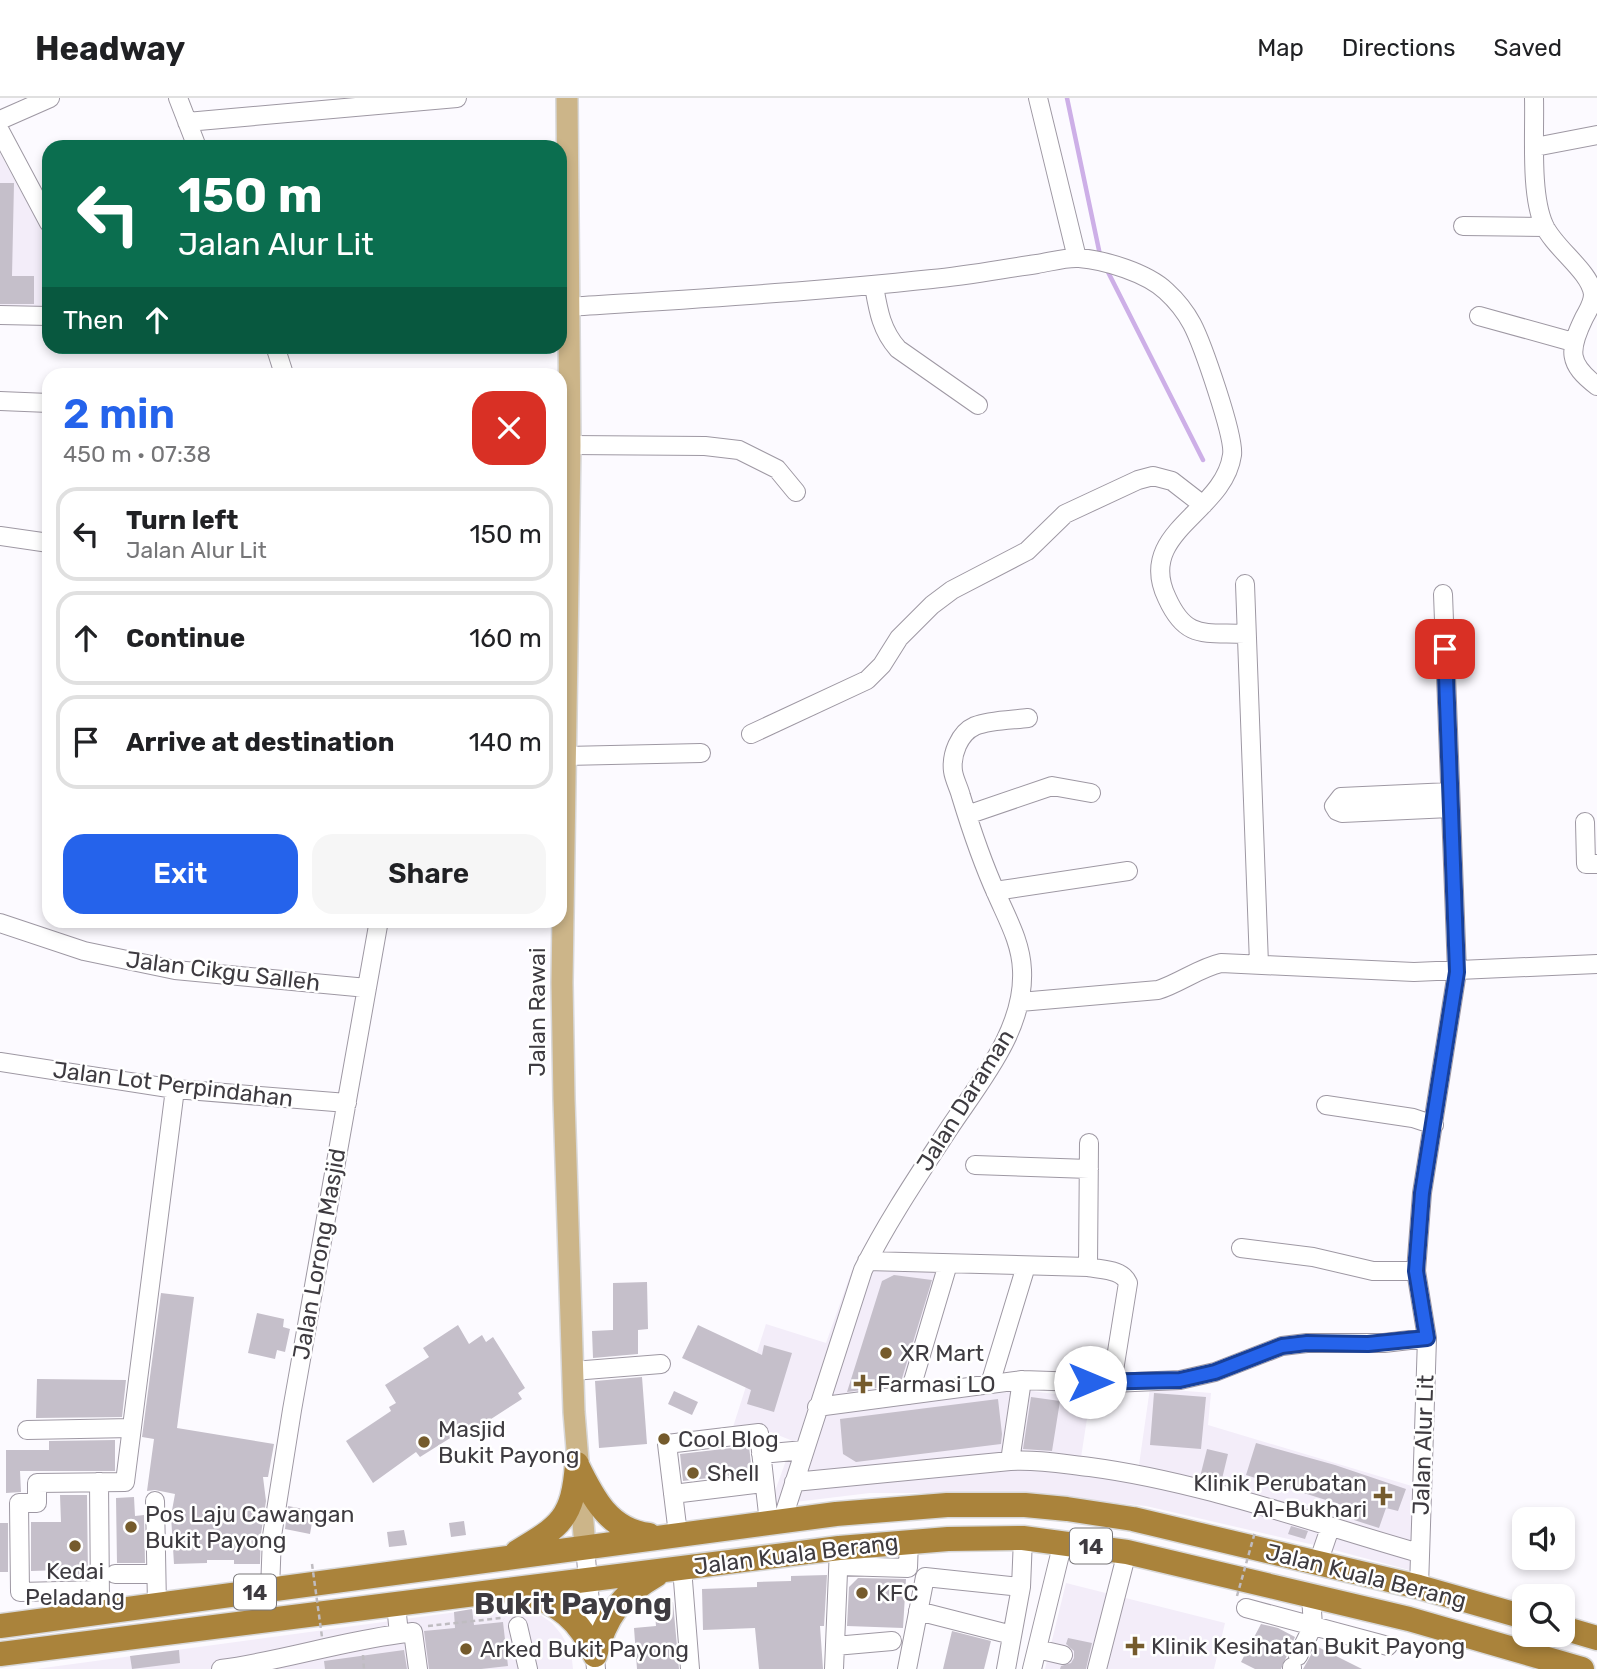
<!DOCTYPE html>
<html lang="en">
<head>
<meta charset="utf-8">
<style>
  body { margin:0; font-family:Rubik,sans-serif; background:#f6f6f6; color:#202124; height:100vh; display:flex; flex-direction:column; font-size:26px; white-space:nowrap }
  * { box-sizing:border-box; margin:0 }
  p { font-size:23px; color:#757577 }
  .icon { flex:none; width:38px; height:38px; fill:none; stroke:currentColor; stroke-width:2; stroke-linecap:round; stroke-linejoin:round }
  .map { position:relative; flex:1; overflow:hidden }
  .side { position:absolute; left:42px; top:270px; width:525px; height:560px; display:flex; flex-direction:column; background:#fff; border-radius:21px; box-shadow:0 4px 10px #0003 }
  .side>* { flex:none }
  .top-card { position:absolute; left:42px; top:42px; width:525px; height:214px; border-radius:21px; box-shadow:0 4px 10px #0003; background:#0b6e4f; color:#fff; overflow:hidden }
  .controls { position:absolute; left:1512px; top:1409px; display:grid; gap:14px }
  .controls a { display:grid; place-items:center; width:63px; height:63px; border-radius:14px; background:#fff; box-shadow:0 4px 10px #0003; font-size:35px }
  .pin { position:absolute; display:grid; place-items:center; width:60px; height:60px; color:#fff; margin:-30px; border-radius:14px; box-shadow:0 4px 10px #0006 }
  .me { position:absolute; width:77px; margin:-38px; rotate:90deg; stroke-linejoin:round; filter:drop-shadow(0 0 5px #0008) }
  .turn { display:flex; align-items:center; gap:24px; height:147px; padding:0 21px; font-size:32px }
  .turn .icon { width:91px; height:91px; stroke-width:2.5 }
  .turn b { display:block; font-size:49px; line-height:60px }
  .then { display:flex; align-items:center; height:66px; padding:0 21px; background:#0003; gap:14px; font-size:26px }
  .round { display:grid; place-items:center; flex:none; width:74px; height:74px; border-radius:21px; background:#f6f6f6 }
  .headline { display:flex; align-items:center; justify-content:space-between; height:119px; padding:0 21px }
  h1 { font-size:42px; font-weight:600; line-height:52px; color:#2563eb }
  .primary-button { display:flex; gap:14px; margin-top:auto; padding:14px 21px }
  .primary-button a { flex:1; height:80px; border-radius:21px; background:#2563eb; color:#fff; font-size:28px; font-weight:600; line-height:80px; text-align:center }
  .primary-button a+a { background:#f6f6f6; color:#202124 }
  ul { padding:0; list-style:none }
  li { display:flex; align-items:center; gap:21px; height:94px; margin:0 14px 10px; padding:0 7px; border:4px solid #e0e0e0; border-radius:21px }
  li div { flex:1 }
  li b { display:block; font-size:26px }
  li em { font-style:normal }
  header { display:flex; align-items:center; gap:42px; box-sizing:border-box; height:98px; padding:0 35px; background:#fff; border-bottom:2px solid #e0e0e0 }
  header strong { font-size:33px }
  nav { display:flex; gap:38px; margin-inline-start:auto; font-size:24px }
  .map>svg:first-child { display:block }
  .built { fill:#f3edf9 }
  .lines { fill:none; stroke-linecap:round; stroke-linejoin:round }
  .stream { stroke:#cdafe7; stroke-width:4.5 }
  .building { fill:#c5bfca }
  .minor-casing { stroke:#9e98a3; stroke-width:20 }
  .major-casing { stroke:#d8d8d9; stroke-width:24 }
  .highway-casing { stroke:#d8d8d9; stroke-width:27 }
  .path { stroke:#bfbcc1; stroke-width:2.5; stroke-dasharray:5 3.5; stroke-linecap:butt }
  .minor { stroke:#fff; stroke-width:18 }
  .major { stroke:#ccb589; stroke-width:21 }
  .highway { stroke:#aa833b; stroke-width:24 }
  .path-bridge { stroke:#bfbcc1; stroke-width:2.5; stroke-dasharray:5 3.5; stroke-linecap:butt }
  .route-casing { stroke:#184099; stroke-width:18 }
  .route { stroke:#2563eb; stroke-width:12 }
  .poi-dot { fill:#755b2c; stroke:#fff; stroke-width:2.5 }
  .labels { text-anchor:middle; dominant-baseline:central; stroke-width:5; stroke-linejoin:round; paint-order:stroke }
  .shield { fill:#fff; stroke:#787679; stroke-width:2 }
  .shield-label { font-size:21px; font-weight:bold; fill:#3e3b40 }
  .street-label { font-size:23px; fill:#3e3b40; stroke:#fff }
  .poi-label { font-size:23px; fill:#3e3b40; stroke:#fff; text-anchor:start }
  .district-label { font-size:30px; font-weight:bold; fill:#3e3b40; stroke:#fff }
</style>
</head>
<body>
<header>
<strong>Headway</strong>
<nav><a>Map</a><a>Directions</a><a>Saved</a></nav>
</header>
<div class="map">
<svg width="1597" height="1571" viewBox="0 0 1597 1571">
  <rect width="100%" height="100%" fill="#fcfaff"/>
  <path class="built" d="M0 55 49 145V210L0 209Z
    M852 1172 943 1174 902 1307 1025 1292 1090 1301 1080 1366 1138 1374 1150 1290 1211 1295 1208 1327 1425 1392 1424 1476 1323 1449 1146 1408 1016 1395H870L770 1407 793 1343 750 1326 733 1329 766 1226 826 1245Z
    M1066 1485 1225 1525 1214 1571H1045Z
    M509 1507 539 1516 552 1525 561 1536 571 1553 573 1571H36Z"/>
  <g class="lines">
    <path class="stream" d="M1067 0 1100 157
      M1107 172 1203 362"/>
  </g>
  <path class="building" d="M0 85H14L12 178H34V206H0Z
    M894 1177 932 1182 900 1287 847 1294 882 1183Z
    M647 1184 648 1231 638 1232V1256L593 1260 592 1233 613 1232V1185Z
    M161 1195 194 1199 177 1330 274 1346 268 1379H263L266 1403 261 1436 260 1466H234V1462H207V1465L174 1466 171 1418 175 1396 155 1392 147 1393 154 1341 142 1339Z
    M257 1215 284 1221 283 1229 290 1231 285 1254 277 1252 275 1261 248 1255Z
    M458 1227 469 1246 482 1237 486 1244 493 1239 525 1290 518 1295 522 1301 474 1332 471 1327 420 1359 416 1354 373 1385 346 1343 391 1313 389 1309 396 1305 385 1287 429 1259 423 1250Z
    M698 1227 762 1257 764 1247 792 1255 774 1314 747 1306 751 1292 682 1260Z
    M642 1279 647 1346 599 1350 595 1283Z
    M37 1281 126 1282 122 1319 36 1320Z
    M674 1293 698 1304 692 1317 668 1306Z
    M1154 1295 1206 1299 1201 1351 1150 1347Z
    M1031 1299 1060 1303 1052 1353 1023 1351Z
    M998 1301 1002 1336 1001 1346 856 1364 843 1356 840 1321Z
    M115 1342V1373H20L21 1394 6 1395V1352H49V1343Z
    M1256 1345 1335 1367 1406 1391 1398 1413 1386 1410 1379 1430 1354 1422 1358 1412 1246 1377Z
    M749 1348 752 1375 683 1383 680 1356Z
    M1207 1351 1228 1356 1221 1385 1200 1379Z
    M60 1397H87L88 1481 62 1482V1472L31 1473V1424H61Z
    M134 1399 135 1418 144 1417 145 1465H117L116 1400Z
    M288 1408 314 1413 310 1436 285 1431Z
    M464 1423 466 1437 451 1439 449 1425Z
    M0 1425H8V1474H0Z
    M1291 1428 1308 1433 1305 1441 1288 1436Z
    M404 1432 407 1447 389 1449 387 1434Z
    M827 1477 824 1528H820L823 1571H759L755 1530 703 1532 702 1491 757 1489V1484L791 1483V1478Z
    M858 1480 906 1481 903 1530 847 1528 849 1489Z
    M673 1504 679 1571H637L634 1530 656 1528 654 1505Z
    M472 1511 474 1527 503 1524 508 1568 481 1571H429L424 1533 455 1530 454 1514Z
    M1261 1526 1278 1530 1295 1539 1281 1571H1255L1241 1564Z
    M952 1533 991 1543 984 1571H943Z
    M1068 1540 1092 1545 1086 1571H1060L1061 1568 1071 1565 1074 1560V1553L1066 1546Z
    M1316 1548 1362 1571H1303Z
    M179 1552 180 1565 132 1571 130 1558Z
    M404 1552 407 1571H325L324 1563Z"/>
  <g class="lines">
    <defs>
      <path id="minor" d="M178 0 197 49
        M1038 0 1077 160
        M1534 0C1535 35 1530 96 1544 127 1554 150 1590 173 1593 196 1593 206 1588 212 1584 220 1568 253 1568 266 1597 288
        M0 22 50 0
        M187 24 457 0
        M0 33 49 125
        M1535 49 1597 37
        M1463 128 1545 129
        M874 188C878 211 881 232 898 251L978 307
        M569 209C691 201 812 194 932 181 967 178 1002 171 1037 166 1050 164 1066 159 1079 160 1105 162 1147 175 1166 193 1177 203 1185 213 1192 226 1202 245 1235 339 1232 357 1224 415 1135 434 1167 500 1186 542 1204 534 1245 536
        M0 217 49 218
        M1479 218 1573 244
        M275 248 284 276
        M0 303 49 305
        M570 347 705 348 739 352 777 371 796 394
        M0 438 49 445
        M1245 486 1259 866
        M751 636 867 582 882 567 899 540 932 507 952 492 1027 453 1065 416 1138 382 1153 378 1172 383 1203 407
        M566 658 701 655
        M1450 694 1341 699 1334 708 1337 713 1342 715 1450 710
        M967 717 1052 688 1091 695
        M1585 724 1586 766H1597
        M995 793 1128 773
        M0 825 84 853 175 872 367 890
        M1020 904 1158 892C1180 885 1199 870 1221 865L1414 874 1597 866
        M0 964 175 991 347 1005
        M1326 1007 1413 1020 1434 1027
        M975 1067 1089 1071
        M1241 1150 1313 1159 1373 1173H1416
        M867 1163 1088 1169C1102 1172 1122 1171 1128 1185L1112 1285
        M1088 1169 1089 1045
        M573 1273 661 1266
        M990 1286 1026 1168
        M909 1297 948 1166
        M817 1309 1022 1282 1112 1285 1180 1282 1215 1274 1282 1248 1307 1245H1384L1427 1240
        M27 1332 132 1330
        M761 1356 804 1352
        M1010 1363 1022 1282
        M99 1384 100 1503
        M794 1384 1010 1363C1037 1361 1063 1366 1090 1369 1202 1384 1310 1424 1419 1455
        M673 1396 764 1385
        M155 1403 157 1507
        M782 1423 863 1172C887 1124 918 1078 948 1032 979 985 1025 932 1022 872 1021 845 1008 822 997 797 983 766 971 731 961 698 959 690 954 681 953 673 951 657 959 635 975 628 990 622 1012 622 1028 620
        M678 1436 667 1346 759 1335 769 1425
        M585 1449 596 1571
        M1318 1465 1330 1430
        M839 1468 908 1470 909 1443
        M682 1470 690 1571
        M115 1476H156
        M1419 1489 1427 1240 1416 1173 1422 1095 1457 874 1443 496
        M100 1492 20 1494 19 1405H37V1385L125 1384 175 991
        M270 1492 272 1438 292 1312 379 822
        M1246 1510 1388 1548
        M918 1513 1012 1537
        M518 1528 528 1571
        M399 1536 413 1534 418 1571
        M835 1548 892 1543
        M1037 1551 1063 1557
        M1298 1558 1313 1528 1311 1498
        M221 1571C281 1563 339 1544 399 1536L396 1507
        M834 1571 839 1450
        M907 1571 925 1479 1021 1489
        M1006 1571 1021 1489 1023 1440
        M1032 1571 1063 1444
        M1097 1571 1127 1454
        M1292 1571V1569"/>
      <path id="major" d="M567 0 570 347 562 885 564 1001 574 1314 585 1449"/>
      <path id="highway" d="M577 1367C593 1400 609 1432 649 1437
        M517 1454C561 1428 573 1420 577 1366
        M522 1495C558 1504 580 1522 595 1557
        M0 1528 836 1416 947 1407H1025L1067 1411 1133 1421 1318 1465 1419 1489 1524 1519
        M1563 1530 1597 1540
        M0 1556 839 1450 948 1441 1023 1440 1127 1454 1409 1521 1582 1571
        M595 1557C606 1518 621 1497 656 1477"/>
    </defs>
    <use href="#minor" class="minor-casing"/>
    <use href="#major" class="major-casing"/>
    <use href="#highway" class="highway-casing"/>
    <path class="path" d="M428 1528 501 1520 504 1521
      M363 1557 364 1571"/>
    <use href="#minor" class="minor"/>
    <use href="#major" class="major"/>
    <use href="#highway" class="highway"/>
    <path class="path-bridge" d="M312 1466 322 1539
      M1237 1498 1255 1434"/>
  </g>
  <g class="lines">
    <defs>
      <path id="route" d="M1090 1284 1180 1282 1215 1274 1282 1248 1307 1245 1368 1246 1427 1240 1416 1173 1422 1095 1457 874 1445 551"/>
    </defs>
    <use href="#route" class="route-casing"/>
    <use href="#route" class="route"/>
  </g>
  <g class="poi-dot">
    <circle cx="886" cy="1255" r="7"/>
    <path d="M859.5 1275.5h7v7h7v7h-7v7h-7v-7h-7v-7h7z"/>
    <circle cx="664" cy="1341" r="7"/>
    <circle cx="424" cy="1344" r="7"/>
    <circle cx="693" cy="1375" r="7"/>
    <path d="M1379.5 1387.5h7v7h7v7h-7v7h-7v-7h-7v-7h7z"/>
    <circle cx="131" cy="1429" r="7"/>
    <circle cx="75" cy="1448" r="7"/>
    <circle cx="862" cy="1495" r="7"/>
    <path d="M1131.5 1537.5h7v7h7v7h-7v7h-7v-7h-7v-7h7z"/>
    <circle cx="466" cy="1551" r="7"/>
  </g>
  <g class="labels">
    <g class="shield">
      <rect x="1070" y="1430.5" width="42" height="35" rx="5"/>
      <rect x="234" y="1476.5" width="42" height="35" rx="5"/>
    </g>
    <g class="shield-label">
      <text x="1091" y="1448">14</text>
      <text x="255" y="1494">14</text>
    </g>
    <g class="street-label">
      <text transform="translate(223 873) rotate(7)">Jalan Cikgu Salleh</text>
      <text transform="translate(537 914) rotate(-90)">Jalan Rawai</text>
      <text transform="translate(173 986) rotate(7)">Jalan Lot Perpindahan</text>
      <text transform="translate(965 1002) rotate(-58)">Jalan Daraman</text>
      <text transform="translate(319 1156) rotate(-80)">Jalan Lorong Masjid</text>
      <text transform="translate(1423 1347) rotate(-88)">Jalan Alur Lit</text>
      <text transform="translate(796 1456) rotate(-7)">Jalan Kuala Berang</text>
      <text transform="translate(1366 1478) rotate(14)">Jalan Kuala Berang</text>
    </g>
    <g class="poi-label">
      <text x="900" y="1255">XR Mart</text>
      <text x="877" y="1286">Farmasi LO</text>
      <text x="438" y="1331">Masjid<tspan x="438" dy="26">Bukit Payong</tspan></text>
      <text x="678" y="1341">Cool Blog</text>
      <text x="707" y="1375">Shell</text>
      <text x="1367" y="1385" text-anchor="end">Klinik Perubatan<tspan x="1367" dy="26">Al-Bukhari</tspan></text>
      <text x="145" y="1416">Pos Laju Cawangan<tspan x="145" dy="26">Bukit Payong</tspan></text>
      <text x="75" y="1473" text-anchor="middle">Kedai<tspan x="75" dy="26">Peladang</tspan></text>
      <text x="876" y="1495">KFC</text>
      <text x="1151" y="1548">Klinik Kesihatan Bukit Payong</text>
      <text x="480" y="1551">Arked Bukit Payong</text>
    </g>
    <g class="district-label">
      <text x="573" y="1506">Bukit Payong</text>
    </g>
  </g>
</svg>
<div class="controls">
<a><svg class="icon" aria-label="sound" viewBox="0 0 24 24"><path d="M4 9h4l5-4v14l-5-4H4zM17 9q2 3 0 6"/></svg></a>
<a><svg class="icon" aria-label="search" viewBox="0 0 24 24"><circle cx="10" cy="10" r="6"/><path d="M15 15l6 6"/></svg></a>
</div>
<div class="pin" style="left:1445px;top:551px;background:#d93025"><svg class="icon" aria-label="arrive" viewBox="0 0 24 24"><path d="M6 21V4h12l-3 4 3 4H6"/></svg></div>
<svg class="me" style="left:1090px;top:1284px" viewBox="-20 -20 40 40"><circle r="19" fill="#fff"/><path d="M0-13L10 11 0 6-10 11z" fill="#2563eb"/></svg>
<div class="top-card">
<div class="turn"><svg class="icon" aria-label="left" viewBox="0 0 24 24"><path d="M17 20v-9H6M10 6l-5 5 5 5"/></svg><div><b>150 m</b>Jalan Alur Lit</div></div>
<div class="then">Then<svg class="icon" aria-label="ahead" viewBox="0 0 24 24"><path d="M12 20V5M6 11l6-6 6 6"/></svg></div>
</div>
<section class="side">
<div class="headline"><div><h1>2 min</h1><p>450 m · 07:38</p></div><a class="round" style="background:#d93025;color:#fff"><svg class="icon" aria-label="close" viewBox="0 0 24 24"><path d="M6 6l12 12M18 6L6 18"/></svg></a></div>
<ul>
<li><svg class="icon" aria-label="left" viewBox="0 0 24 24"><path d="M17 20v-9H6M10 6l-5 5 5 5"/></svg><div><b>Turn left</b><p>Jalan Alur Lit</p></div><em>150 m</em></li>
<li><svg class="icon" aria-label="ahead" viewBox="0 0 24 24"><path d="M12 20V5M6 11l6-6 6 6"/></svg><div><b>Continue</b></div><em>160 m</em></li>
<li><svg class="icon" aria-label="arrive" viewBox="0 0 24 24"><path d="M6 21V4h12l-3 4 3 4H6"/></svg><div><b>Arrive at destination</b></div><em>140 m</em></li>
</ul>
<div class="primary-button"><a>Exit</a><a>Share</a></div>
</section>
</div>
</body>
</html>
